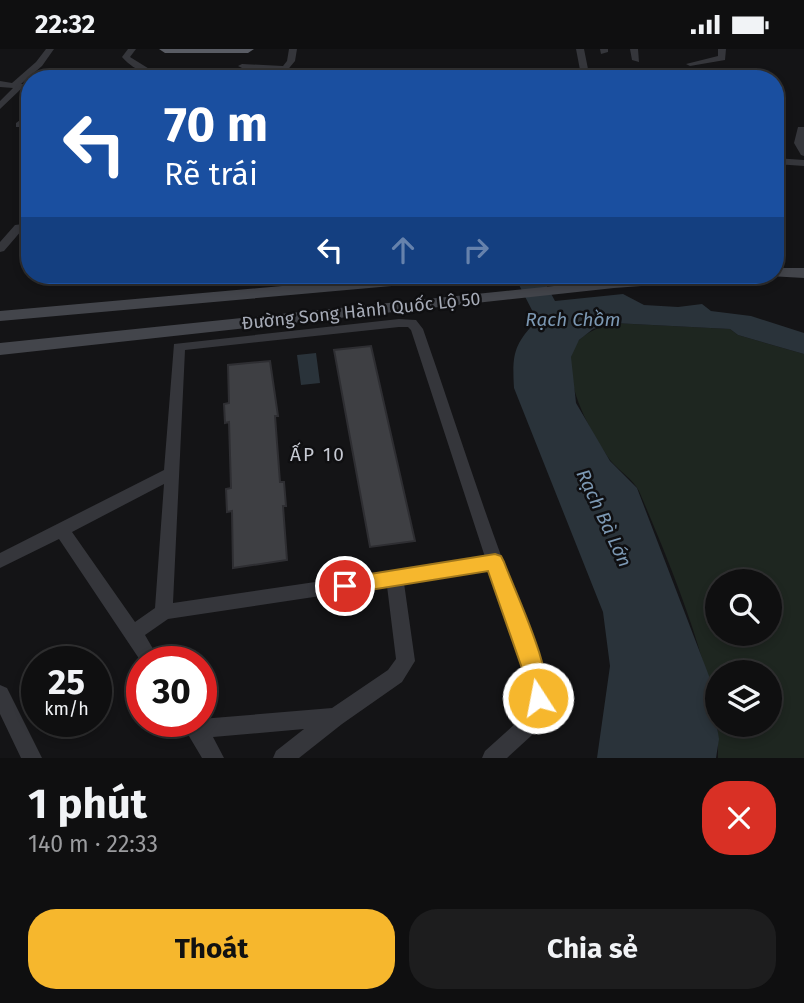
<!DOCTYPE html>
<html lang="vi">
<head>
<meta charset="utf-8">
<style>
  body { margin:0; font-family:"Fira Sans",sans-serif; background:#1d1d1e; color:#f1f3f6; height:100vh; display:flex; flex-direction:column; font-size:26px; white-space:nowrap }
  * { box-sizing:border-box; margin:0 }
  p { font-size:23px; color:#9b9c9f }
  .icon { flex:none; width:38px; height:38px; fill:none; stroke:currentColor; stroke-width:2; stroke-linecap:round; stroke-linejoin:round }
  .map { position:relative; height:709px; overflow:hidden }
  .sheet { display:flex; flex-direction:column; background:#0f0f10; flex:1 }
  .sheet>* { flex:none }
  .top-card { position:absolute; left:21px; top:21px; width:763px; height:214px; border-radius:28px; box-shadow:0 4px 10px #0003,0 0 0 2px #2f2f30; background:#1a4fa0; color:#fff; overflow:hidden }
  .controls { position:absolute; left:705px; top:520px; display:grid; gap:14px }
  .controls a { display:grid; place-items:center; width:77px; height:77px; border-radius:50%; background:#0f0f10; box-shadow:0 4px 10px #0003,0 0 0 2px #2f2f30; font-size:35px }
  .speed { position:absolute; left:21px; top:597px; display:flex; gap:14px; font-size:35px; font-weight:700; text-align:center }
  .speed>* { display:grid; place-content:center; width:91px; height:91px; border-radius:50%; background:#0f0f10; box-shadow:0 4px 10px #0003,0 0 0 2px #2f2f30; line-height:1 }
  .speed small { font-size:18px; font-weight:400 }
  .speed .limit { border:10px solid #d22; background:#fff; color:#111 }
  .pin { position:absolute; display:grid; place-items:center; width:60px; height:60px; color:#fff; margin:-30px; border:4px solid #fff; border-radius:50%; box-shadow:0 2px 7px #0007 }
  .me { position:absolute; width:77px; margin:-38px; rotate:349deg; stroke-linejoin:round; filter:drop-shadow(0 0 5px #0008) }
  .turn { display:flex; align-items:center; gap:24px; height:147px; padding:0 28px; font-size:32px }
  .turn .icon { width:91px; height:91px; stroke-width:2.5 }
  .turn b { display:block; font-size:49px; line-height:60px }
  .lanes { display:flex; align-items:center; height:66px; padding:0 28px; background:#0003; justify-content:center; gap:35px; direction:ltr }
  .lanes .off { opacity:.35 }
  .round { display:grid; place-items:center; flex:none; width:74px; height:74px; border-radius:28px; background:#1d1d1e }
  .headline { display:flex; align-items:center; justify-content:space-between; height:119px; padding:0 28px }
  h1 { font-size:42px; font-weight:700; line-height:52px }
  .button { display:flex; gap:14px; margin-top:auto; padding:14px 28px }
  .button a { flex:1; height:80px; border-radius:28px; background:#f6b72d; color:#111; font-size:28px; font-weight:700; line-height:80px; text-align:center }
  .button a+a { background:#1d1d1e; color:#f1f3f6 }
  .status { display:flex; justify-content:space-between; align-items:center; height:49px; padding:0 35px; background:#0f0f10; direction:ltr }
  .status svg { height:19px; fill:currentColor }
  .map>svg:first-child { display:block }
  .green { fill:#1e2620; fill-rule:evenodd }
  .water { fill:#2a333a }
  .building { fill:#3e3f43; stroke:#2e2e32; stroke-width:2 }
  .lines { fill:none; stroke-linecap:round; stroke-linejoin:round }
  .minor { fill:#35363b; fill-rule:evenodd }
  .secondary { fill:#43454b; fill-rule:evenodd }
  .trunk { fill:#595c64; fill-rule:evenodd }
  .route { fill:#f6b72d; stroke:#a0771d; stroke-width:2 }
  .labels { text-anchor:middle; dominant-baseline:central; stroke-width:5; stroke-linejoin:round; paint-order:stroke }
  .street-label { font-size:18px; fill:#a6abb7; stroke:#0f0f11 }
  .water-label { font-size:19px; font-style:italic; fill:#7c98b3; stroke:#0f0f11 }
  .neighbourhood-label { font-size:19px; letter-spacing:2px; fill:#c7cad3; stroke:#0f0f11 }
</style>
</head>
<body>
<div class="status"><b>22:32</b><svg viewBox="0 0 49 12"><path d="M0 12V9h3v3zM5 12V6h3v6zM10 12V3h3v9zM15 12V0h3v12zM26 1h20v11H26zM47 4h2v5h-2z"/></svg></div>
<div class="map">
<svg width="804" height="709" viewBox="0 0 804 709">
  <rect width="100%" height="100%" fill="#141416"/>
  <path class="green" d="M614 274 730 280 738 286 804 305V709H718V676H770V623H718L717 674C705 600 669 512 639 442 633 430 619 422 610 411 592 385 567 342 571 308 574 287 596 279 614 274ZM718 532H770V584H718Z"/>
  <path class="water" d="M514 226H541L555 252 623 245 644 256 678 258 702 255 711 262 751 267 804 284V305L738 286 730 280 614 274 593 280 579 291 571 308 576 354 610 412 637 439 709 627 719 690 716 709H597L610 617 603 563 514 339C512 304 514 296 537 271Z
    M316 304 320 334 301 336 297 306Z"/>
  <path class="building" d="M371 297 415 492 370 498 334 301Z
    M270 312 278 367H275L280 433H284L286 457H283L287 511 233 519 232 462 227 463 226 440 231 439 229 373 225 374 224 355 229 354 228 316Z"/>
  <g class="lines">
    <path class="minor" d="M46 0H54L42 17 21 35H30V41L21 40 0 60V52L13 39 0 38V32L12 34 36 13Z
      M128 0H136L130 8 151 21 179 26C161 35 134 22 122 8Z
      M289 0H297L295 12 280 30H271L278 21 242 19 238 17 242 15 283 17 287 12Z
      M576 0H584L588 20H612L617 30H609L606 25 534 27V30H526L525 28 490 29 486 27 490 25 580 21Z
      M600 0H608V3L601 5Z
      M630 0H638L639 13 632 11Z
      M718 0H726L725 11 690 17 686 15 718 7Z
      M30 64V72L22 78H16V74Z
      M798 78H804V107L801 106 794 94Z
      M775 109 804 111V117L775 115Z
      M30 174V180L22 181 4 202 0 203V193L15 176Z
      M399 270 416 271 423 280C450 357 475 436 503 512 515 544 530 575 539 608 544 627 551 656 543 676L507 709H482L485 702 526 665C528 613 507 568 490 521L404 534 415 612 402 633 342 675 299 709H273L276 702 304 680 213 688 224 709H202L180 672H201V670L332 659 388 621 396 610 387 537 168 570 145 586 160 612 142 614 59 490 0 519V504L164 421 174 295ZM399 278H408L411 281 485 508 173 554 185 301ZM164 435 155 559 135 573 72 483Z
      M0 636 7 639 42 709H21L0 665Z"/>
    <path class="secondary" d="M775 219H804V229L769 227 775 226Z
      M407 226H467L459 231 0 272V262Z
      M660 226H731L723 231 614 239 0 306V294Z"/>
    <path class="trunk" d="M159 0H254L248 4H165Z"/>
  </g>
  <path class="route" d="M495 505 501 507 504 513C515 543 557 629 545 656L538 659 530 656 524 625 488 522 345 545 338 543 335 537 338 531 345 529Z"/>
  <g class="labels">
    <g class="street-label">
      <text transform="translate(361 262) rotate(-6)">Đường Song Hành Quốc Lộ 50</text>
    </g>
    <g class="water-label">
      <text x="573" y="270">Rạch Chồm</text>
      <text transform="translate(604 469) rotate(65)">Rạch Bà Lớn</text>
    </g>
    <g class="neighbourhood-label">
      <text x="318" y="405">ẤP 10</text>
    </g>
  </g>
</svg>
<div class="controls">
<a><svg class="icon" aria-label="search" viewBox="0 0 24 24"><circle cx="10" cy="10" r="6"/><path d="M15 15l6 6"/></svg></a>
<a><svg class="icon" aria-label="layers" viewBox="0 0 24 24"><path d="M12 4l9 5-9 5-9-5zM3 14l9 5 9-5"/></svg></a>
</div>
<div class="speed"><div>25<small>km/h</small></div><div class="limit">30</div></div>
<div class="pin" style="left:345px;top:537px;background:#d93025"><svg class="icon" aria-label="arrive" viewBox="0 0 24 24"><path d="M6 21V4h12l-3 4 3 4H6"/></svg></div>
<svg class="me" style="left:538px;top:649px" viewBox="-20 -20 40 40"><circle r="17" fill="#f6b72d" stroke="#fff" stroke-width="3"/><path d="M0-11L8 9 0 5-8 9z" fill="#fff"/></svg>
<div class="top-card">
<div class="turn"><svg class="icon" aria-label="left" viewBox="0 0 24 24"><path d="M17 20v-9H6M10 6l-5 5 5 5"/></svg><div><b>70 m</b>Rẽ trái</div></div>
<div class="lanes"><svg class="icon" aria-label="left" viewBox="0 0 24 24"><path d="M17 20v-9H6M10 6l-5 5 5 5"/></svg><svg class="icon off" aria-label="ahead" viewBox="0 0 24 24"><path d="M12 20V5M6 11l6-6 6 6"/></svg><svg class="icon off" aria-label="right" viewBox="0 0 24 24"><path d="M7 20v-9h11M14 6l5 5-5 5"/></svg></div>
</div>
</div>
<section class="sheet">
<div class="headline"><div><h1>1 phút</h1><p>140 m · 22:33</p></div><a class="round" style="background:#d93025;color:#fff"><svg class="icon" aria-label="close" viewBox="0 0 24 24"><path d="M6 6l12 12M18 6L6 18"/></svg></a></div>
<div class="button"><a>Thoát</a><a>Chia sẻ</a></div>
</section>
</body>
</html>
